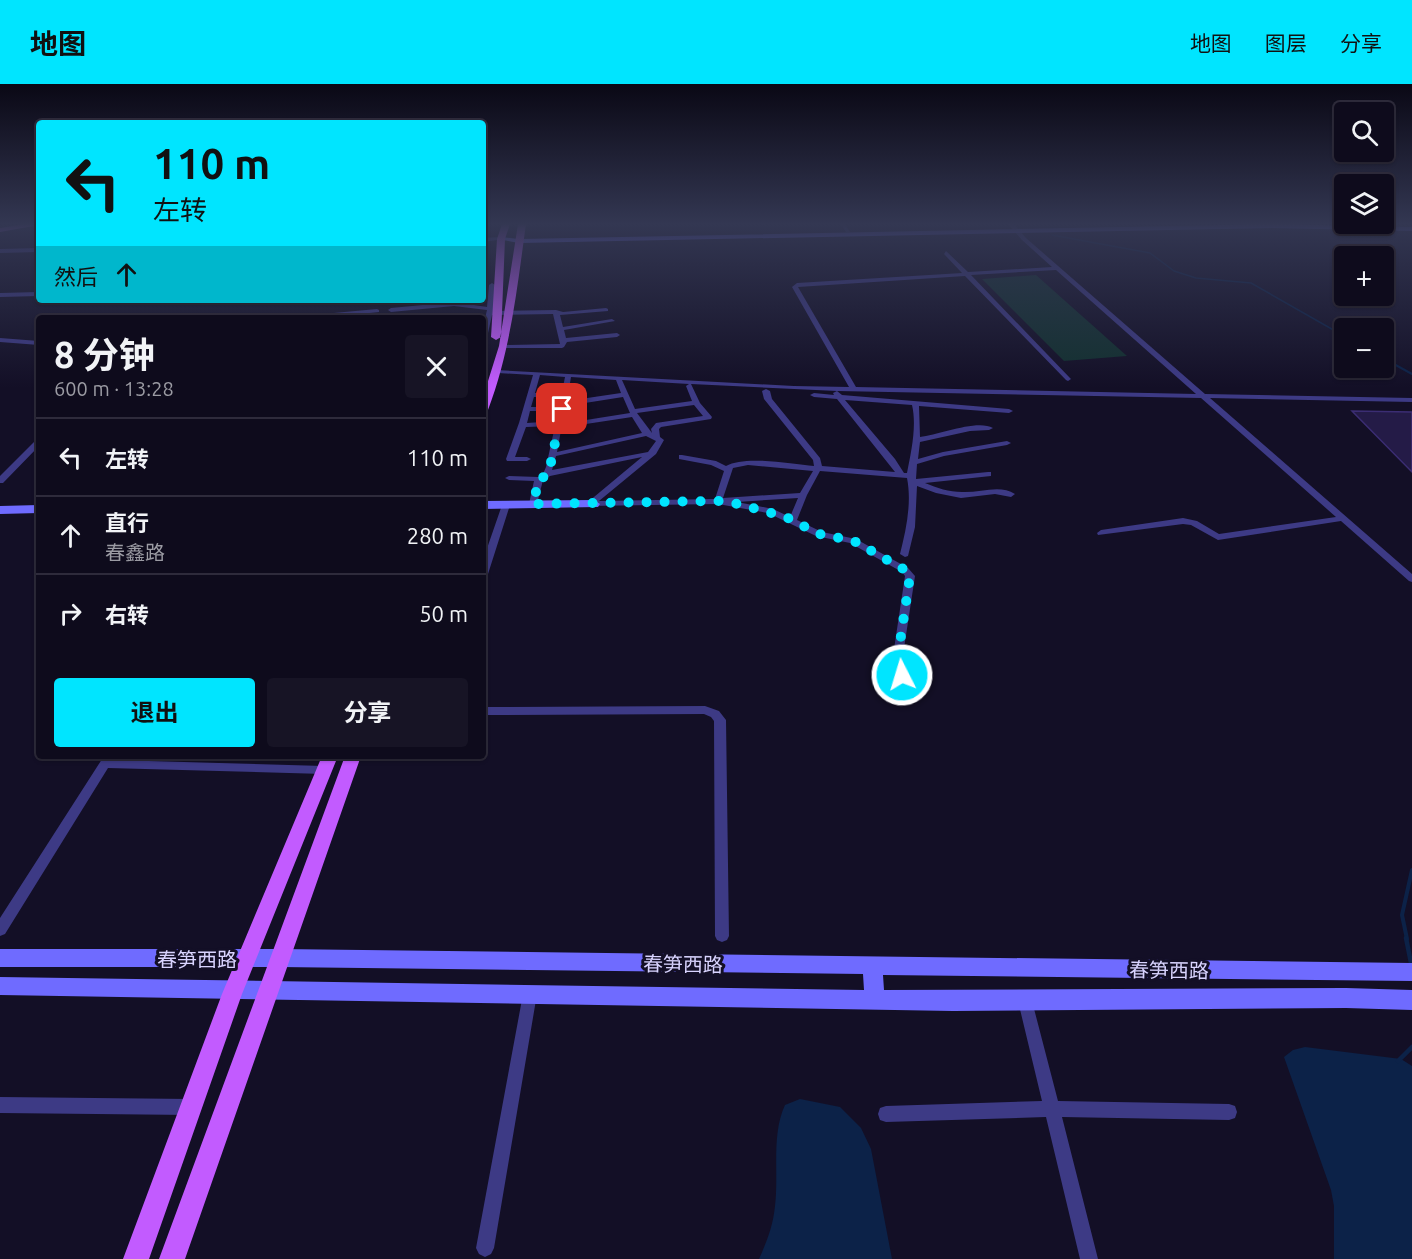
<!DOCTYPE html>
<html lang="zh">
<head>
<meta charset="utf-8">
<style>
  body { margin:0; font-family:Ubuntu,"Noto Sans SC",sans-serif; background:#171425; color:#f1f3f6; height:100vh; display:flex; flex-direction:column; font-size:22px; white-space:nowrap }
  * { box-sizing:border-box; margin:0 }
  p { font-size:20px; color:#9b9ba3 }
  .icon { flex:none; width:33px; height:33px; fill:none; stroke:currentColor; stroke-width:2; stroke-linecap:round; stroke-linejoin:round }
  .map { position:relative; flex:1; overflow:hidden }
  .side { position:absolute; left:36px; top:231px; width:450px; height:444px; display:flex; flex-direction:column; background:#0e0b1c; border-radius:6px; box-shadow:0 2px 4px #0004,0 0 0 2px #2e2b3b }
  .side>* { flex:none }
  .banner { position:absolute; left:36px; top:36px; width:450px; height:183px; border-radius:6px; box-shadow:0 2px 4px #0004,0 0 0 2px #2e2b3b; background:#00e5ff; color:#111; overflow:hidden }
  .buttons { position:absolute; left:1334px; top:18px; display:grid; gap:12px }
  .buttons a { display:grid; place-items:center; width:60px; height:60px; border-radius:6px; background:#0e0b1c; box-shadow:0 2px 4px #0004,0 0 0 2px #2e2b3b; font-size:30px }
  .pin { position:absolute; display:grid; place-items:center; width:51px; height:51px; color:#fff; margin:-26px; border-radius:12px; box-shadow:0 3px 9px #0006 }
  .me { position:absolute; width:66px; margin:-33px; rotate:355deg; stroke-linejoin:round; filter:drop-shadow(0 0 4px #0008) }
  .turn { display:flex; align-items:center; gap:21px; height:126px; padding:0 18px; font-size:27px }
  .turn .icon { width:78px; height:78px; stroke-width:2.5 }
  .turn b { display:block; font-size:42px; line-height:51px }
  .then { display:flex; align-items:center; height:57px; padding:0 18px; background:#0003; gap:12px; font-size:22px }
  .round { display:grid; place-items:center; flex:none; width:63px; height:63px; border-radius:6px; background:#171425 }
  .headline { display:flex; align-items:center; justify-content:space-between; height:102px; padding:0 18px }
  h1 { font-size:36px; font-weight:700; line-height:45px }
  .button { display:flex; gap:12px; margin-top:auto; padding:12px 18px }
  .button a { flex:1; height:69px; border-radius:6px; background:#00e5ff; color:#111; font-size:24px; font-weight:700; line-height:69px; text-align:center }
  .button a+a { background:#171425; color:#f1f3f6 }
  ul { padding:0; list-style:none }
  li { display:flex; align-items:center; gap:18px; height:78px; padding:0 18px; border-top:2px solid #2e2b3b }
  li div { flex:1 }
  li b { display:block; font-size:22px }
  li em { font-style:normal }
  header { display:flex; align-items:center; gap:36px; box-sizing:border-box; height:84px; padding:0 30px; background:#00e5ff; color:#111 }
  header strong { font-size:28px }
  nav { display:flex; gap:33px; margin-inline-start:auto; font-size:21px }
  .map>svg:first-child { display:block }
  .green { fill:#12302f }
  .water { fill:#0c2248 }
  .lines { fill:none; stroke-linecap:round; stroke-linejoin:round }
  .stream-far3 { stroke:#0c2248; stroke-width:1.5 }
  .stream-far2 { stroke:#0c2248; stroke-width:2 }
  .stream-far1 { stroke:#0c2248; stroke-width:4 }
  .stream { stroke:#0c2248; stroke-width:4.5 }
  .building { fill:#241b47; stroke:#3b2d73; stroke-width:1.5 }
  .street { fill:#3d3a85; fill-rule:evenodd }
  .secondary { fill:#6f6bff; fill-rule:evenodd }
  .primary { fill:#c25bff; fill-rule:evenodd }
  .route { stroke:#00e5ff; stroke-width:10; stroke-dasharray:0 18 }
  .labels { text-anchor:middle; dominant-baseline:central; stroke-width:6; stroke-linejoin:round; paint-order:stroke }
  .near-street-label { font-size:20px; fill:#d9d4ff; stroke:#130f26 }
</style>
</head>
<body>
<header>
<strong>地图</strong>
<nav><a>地图</a><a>图层</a><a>分享</a></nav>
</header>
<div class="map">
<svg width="1412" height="1175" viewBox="0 0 1412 1175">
  <rect width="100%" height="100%" fill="#130f26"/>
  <path class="green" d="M1036 191 1127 272 1064 277 982 195Z"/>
  <path class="water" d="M1305 963 1401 975 1412 982V1175H1334V1122L1331 1106 1284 973 1293 966Z
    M800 1015 840 1023 861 1044 871 1065 892 1175H759C767 1157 773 1142 775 1122 779 1090 771 1051 785 1021Z"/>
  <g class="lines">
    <path class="stream-far3" d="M1052 151 1150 169 1174 187 1196 194 1251 199 1344 252"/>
    <path class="stream-far2" d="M1383 274 1412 290"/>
    <path class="stream-far1" d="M1407 855 1402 831 1412 786"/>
    <path class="stream" d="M1406 854 1412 884
      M1398 977 1412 963"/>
  </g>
  <path class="building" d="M1352 327 1412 328V388Z"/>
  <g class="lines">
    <path class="street" d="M841 140H845L850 148H846Z
      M1008 140H1014L1026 154 1205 310 1412 314V318L1210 314 1412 490V498L1409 497 1341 437 1218 456 1191 441 1183 440 1098 451 1097 449 1101 446 1183 434 1197 437 1219 450 1336 433 1201 314 837 307 842 311 1009 325 1013 327 1009 329 919 322 920 353C939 351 977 335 993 344L989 346 970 347 920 358 918 375 943 368 1007 357 1011 359 1007 361 944 372 917 380 916 395 988 388H991V392L925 399C937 404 949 408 962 408 980 409 1000 400 1015 410L1011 413 995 410 961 414 936 409 917 402 915 443 908 472 905 473 900 470C906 446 912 419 907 394L820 387 807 411 797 436 822 448 856 455 908 484 915 492 901 584 906 591 901 595 897 594 891 585 905 492 902 488 850 459 816 452 768 429 718 420 588 422V418L642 373 550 392 543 396 537 420 533 423 529 420 534 397 509 396 505 394 509 392 538 393 543 390 546 383 555 342 526 343 515 373H527L531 375 527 377H507L506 375 519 339 533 291 498 289 495 287 496 286 794 302 849 303 792 203 797 199 962 189 944 170 946 167 968 188 1052 183 1022 156ZM1056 186 1196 310 856 303 798 203 965 192 1066 296 1068 297 1071 295 1070 294 971 191ZM540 291 565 293 559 323H531L534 313H548L552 311 548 309H535ZM571 293 616 296 621 309 567 317ZM622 296 689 300 686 302 692 317 635 325ZM691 300 837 307 833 309 834 311 814 309 810 311 814 313 837 315 895 388 822 382 820 374 772 315 770 307 766 305 762 307 764 315 813 376 814 382C791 380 745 371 726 382L716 377 682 371H679V375L711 381 724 387 715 415 599 417 656 370 664 356 660 353 659 345 661 343 711 335 712 333 700 319ZM623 313 630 329 586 336 563 337 566 322ZM845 316 912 321C917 342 911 369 907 389H904L895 375ZM694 321 703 332 656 339 651 345 652 349 637 329ZM530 327H558L556 337 527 339ZM632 333 642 349 557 368 562 341 586 340ZM646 352 656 357 648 368 552 386 556 372ZM748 381 813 387 800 409 723 414 733 384ZM798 414 790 433 773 425 737 418Z
      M483 154 501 153 504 155 483 158Z
      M39 164V168L0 169V165Z
      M492 199 495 201V215L493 227 556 226 563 228 606 224 608 225V227L560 231 563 243 612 235 615 237 564 246 566 254 617 249 620 251 617 253 567 258 564 263 562 264H504L502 263V261L560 260 553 230 492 231 486 258 483 260V243L487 226 454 222 391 228 388 226 391 224 454 218 487 223 489 201Z
      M39 208V212L0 213V209Z
      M377 225 379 226V228L321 234 309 233 312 231Z
      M0 254 39 257V261L0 258Z
      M36 356H39V362L3 399H0V392Z
      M506 418 510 421 488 490 483 493V476L502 421Z
      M705 622 719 627 726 636 729 852 727 856 722 858 717 856 715 852 714 637 711 633 704 630 483 631V623Z
      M104 672H116L114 676 324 682 328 683 330 686 328 689 324 690 108 684 5 850 0 852V834Z
      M530 903 535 905 537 910 494 1164 491 1170 485 1173 479 1170 476 1164 523 910 525 905Z
      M1025 910 1030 912 1032 917 1058 1017 1229 1020 1235 1022 1237 1028 1235 1034 1229 1036 1062 1033 1098 1175H1080L1046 1033 886 1038 880 1036 878 1030 880 1024 886 1022 1042 1017 1018 917 1020 912Z
      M0 1013 191 1015 197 1017 199 1023 197 1029 191 1031 0 1029Z"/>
    <path class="secondary" d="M1273 140 1412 143V147L1272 144 519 159 497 155 501 153 519 155Z
      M594 416 600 420 598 423 483 425V417Z
      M39 421V429L0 430V422Z
      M0 865H279L1412 879V897L883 891 884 906 1346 904 1412 906V926L1346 924 953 927 0 911V893L864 906 863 890 279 883H0Z"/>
    <path class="primary" d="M24 140 39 141 0 148V144Z
      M502 140H510L505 155 501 253 496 256 491 253 497 155Z
      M518 140H526C517 204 511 265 488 326L483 329V313L499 262Z
      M322 672H338L242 910 149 1175H123L222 910Z
      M345 672H361L185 1175H159Z"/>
  </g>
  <linearGradient id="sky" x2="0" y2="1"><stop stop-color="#0a0815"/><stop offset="0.46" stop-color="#333752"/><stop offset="1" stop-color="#333752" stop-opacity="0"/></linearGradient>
  <rect width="1412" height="304" fill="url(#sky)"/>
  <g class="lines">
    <path class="route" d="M562 325 550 383 546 392 539 395 533 420 718 417 738 420 786 433 819 450 854 457 905 486 910 492 896 585 902 591"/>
  </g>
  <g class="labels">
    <g class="near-street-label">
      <text x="197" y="875">春笋西路</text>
      <text transform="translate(683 880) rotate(1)">春笋西路</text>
      <text transform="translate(1169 886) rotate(1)">春笋西路</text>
    </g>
  </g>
</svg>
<div class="buttons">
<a><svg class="icon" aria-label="search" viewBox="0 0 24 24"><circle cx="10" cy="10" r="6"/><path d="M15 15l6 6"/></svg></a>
<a><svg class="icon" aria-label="layers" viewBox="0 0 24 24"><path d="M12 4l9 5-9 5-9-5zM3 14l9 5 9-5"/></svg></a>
<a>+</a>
<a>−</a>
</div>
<div class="pin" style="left:562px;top:325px;background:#d93025"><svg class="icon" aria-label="arrive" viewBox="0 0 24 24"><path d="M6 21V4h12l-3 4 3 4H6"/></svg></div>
<svg class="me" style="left:902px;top:591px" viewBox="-20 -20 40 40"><circle r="17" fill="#00e5ff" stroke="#fff" stroke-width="3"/><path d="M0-11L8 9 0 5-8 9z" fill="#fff"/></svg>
<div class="banner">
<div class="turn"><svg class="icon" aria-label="left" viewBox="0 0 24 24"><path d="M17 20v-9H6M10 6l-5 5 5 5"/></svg><div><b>110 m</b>左转</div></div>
<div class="then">然后<svg class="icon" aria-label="ahead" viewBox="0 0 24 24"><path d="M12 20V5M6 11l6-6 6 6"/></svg></div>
</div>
<section class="side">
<div class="headline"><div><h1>8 分钟</h1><p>600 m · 13:28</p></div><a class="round"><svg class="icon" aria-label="close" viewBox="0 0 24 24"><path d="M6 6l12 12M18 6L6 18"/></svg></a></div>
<ul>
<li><svg class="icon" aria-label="left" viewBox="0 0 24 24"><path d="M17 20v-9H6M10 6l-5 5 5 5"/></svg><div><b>左转</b></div><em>110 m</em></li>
<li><svg class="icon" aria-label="ahead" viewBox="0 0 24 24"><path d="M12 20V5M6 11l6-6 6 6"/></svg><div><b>直行</b><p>春鑫路</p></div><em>280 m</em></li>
<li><svg class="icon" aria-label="right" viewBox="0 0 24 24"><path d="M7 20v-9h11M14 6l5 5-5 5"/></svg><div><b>右转</b></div><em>50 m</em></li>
</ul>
<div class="button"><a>退出</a><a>分享</a></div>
</section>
</div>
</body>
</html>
